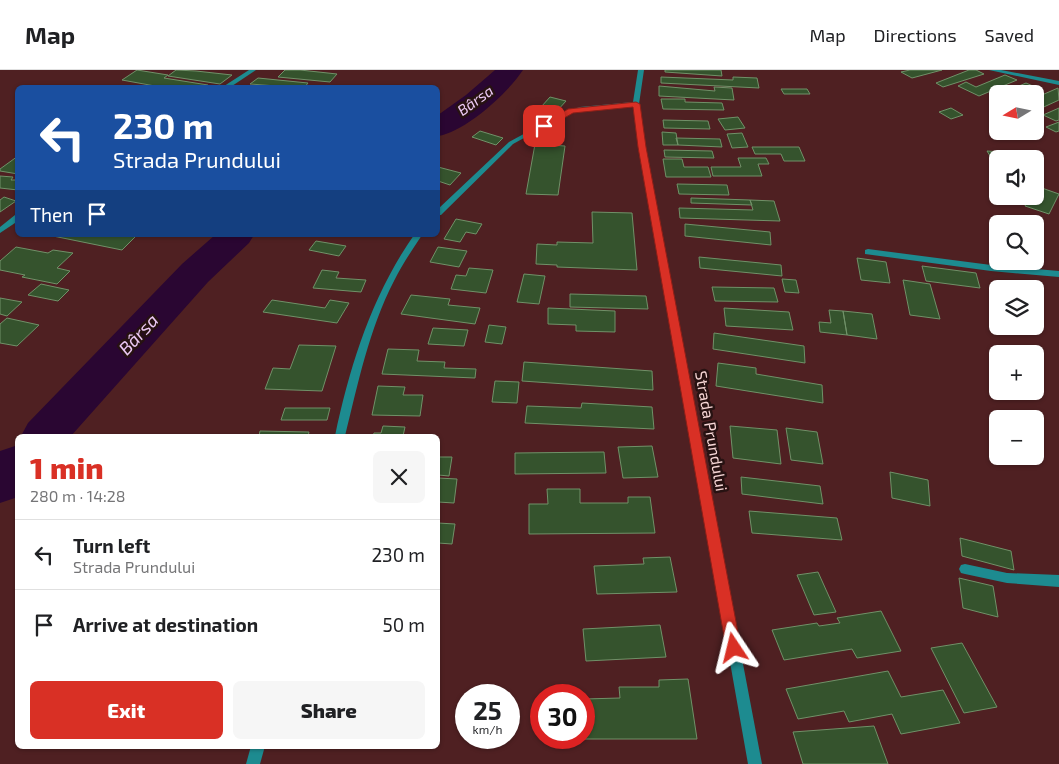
<!DOCTYPE html>
<html lang="en">
<head>
<meta charset="utf-8">
<style>
  body { margin:0; font-family:"Exo 2",sans-serif; background:#f6f6f6; color:#202124; height:100vh; display:flex; flex-direction:column; font-size:19px; white-space:nowrap }
  * { box-sizing:border-box; margin:0 }
  p { font-size:16px; color:#757577 }
  .icon { flex:none; width:28px; height:28px; fill:none; stroke:currentColor; stroke-width:2; stroke-linecap:round; stroke-linejoin:round }
  .map { position:relative; flex:1; overflow:hidden }
  .details { position:absolute; left:15px; top:364px; width:425px; height:315px; display:flex; flex-direction:column; background:#fff; border-radius:8px; box-shadow:0 1px 4px #0004 }
  .details>* { flex:none }
  .guide { position:absolute; left:15px; top:15px; width:425px; height:152px; border-radius:8px; box-shadow:0 1px 4px #0004; background:#1a4fa0; color:#fff; overflow:hidden }
  .needle { width:32px; rotate:260deg }
  .buttons { position:absolute; left:989px; top:15px; display:grid; gap:10px }
  .buttons a { display:grid; place-items:center; width:55px; height:55px; border-radius:8px; background:#fff; box-shadow:0 1px 4px #0004; font-size:25px }
  .speed { position:absolute; left:455px; top:614px; display:flex; gap:10px; font-size:25px; font-weight:700; text-align:center }
  .speed>* { display:grid; place-content:center; width:65px; height:65px; border-radius:50%; background:#fff; box-shadow:0 1px 4px #0004; line-height:1 }
  .speed small { font-size:12px; font-weight:400 }
  .speed .limit { border:8px solid #d22; background:#fff; color:#111 }
  .pin { position:absolute; display:grid; place-items:center; width:42px; height:42px; color:#fff; margin:-21px; border-radius:10px; box-shadow:0 2px 8px #0006 }
  .me { position:absolute; width:55px; margin:-28px; rotate:350deg; stroke-linejoin:round; filter:drop-shadow(0 0 4px #0008) }
  .turn { display:flex; align-items:center; gap:18px; height:105px; padding:0 15px; font-size:22px }
  .turn .icon { width:65px; height:65px; stroke-width:2.5 }
  .turn b { display:block; font-size:35px; line-height:42px }
  .then { display:flex; align-items:center; height:48px; padding:0 15px; background:#0003; gap:10px; font-size:19px }
  .round { display:grid; place-items:center; flex:none; width:52px; height:52px; border-radius:8px; background:#f6f6f6 }
  .head { display:flex; align-items:center; justify-content:space-between; height:85px; padding:0 15px }
  h1 { font-size:30px; font-weight:800; line-height:38px; color:#d93025 }
  .primary-button { display:flex; gap:10px; margin-top:auto; padding:10px 15px }
  .primary-button a { flex:1; height:58px; border-radius:8px; background:#d93025; color:#fff; font-size:20px; font-weight:800; line-height:58px; text-align:center }
  .primary-button a+a { background:#f6f6f6; color:#202124 }
  ul { padding:0; list-style:none }
  li { display:flex; align-items:center; gap:15px; height:70px; padding:0 15px; border-top:1px solid #e0e0e0 }
  li div { flex:1 }
  li b { display:block; font-size:19px }
  li em { font-style:normal }
  header { display:flex; align-items:center; gap:30px; box-sizing:border-box; height:70px; padding:0 25px; background:#fff; border-bottom:1px solid #e0e0e0 }
  header strong { font-size:24px }
  nav { display:flex; gap:28px; margin-inline-start:auto; font-size:18px }
  .map>svg:first-child { display:block }
  .lines { fill:none; stroke-linecap:round; stroke-linejoin:round }
  .river { fill:#2a0632; fill-rule:evenodd }
  .building { fill:#35532d; stroke:#709168 }
  .minor { fill:#1d8b90; fill-rule:evenodd }
  .route { fill:#d93025; stroke:#8d1f18 }
  .labels { text-anchor:middle; dominant-baseline:central; stroke-width:5; stroke-linejoin:round; paint-order:stroke }
  .far-water-label { font-size:15px; font-style:italic; fill:#ecc9f4; stroke:#271212 }
  .street-label { font-size:16px; fill:#f7d7d6; stroke:#271212 }
  .water-label { font-size:18px; font-style:italic; fill:#ecc9f4; stroke:#271212 }
</style>
</head>
<body>
<header>
<strong>Map</strong>
<nav><a>Map</a><a>Directions</a><a>Saved</a></nav>
</header>
<div class="map">
<svg width="1059" height="694" viewBox="0 0 1059 694">
  <rect width="100%" height="100%" fill="#4f2022"/>
  <g class="lines">
    <path class="river" d="M495 0H523C507 24 466 61 438 66V45L466 25Z
      M215 165H254L249 173 208 212 71 366H21L28 353 182 194Z
      M18 375V427L0 433V381Z"/>
  </g>
  <path class="building" d="M137 0 168 5 164 8 208 15 205 18H153L155 16 122 10Z
    M176 0 196 1 232 5 220 14 168 6Z
    M285 0H300L337 4 330 12 278 7Z
    M665 0H721L722 6 665 2Z
    M910 0H942L912 8 901 2Z
    M969 0H976L984 4 943 17 936 13Z
    M1005 5 1017 10 979 26 958 16 966 12 976 17Z
    M661 7 733 10V7L757 8 759 18 661 13Z
    M258 8 308 13 304 18 250 14Z
    M1026 13 1040 19 1028 24H1000Z
    M659 16 715 21 714 17 732 18 734 30 659 26Z
    M1058 18 1059 30 1035 41V28Z
    M781 19H807L810 24H784Z
    M550 27 566 31 548 51 532 47Z
    M661 29H685V32L722 33 724 40 663 39Z
    M951 38 963 45 951 49 939 42Z
    M1059 38V50L1056 51 1043 45Z
    M738 47 745 58 725 60 718 49Z
    M663 50 708 51 710 59 664 58Z
    M1059 52V61L1056 62 1046 57Z
    M480 61 503 68 496 75 472 67Z
    M662 62 676 63 678 75H663Z
    M742 63 748 77 732 78 727 64Z
    M676 68 720 69 722 77 678 75Z
    M535 74 565 76 558 125 526 124Z
    M752 77H799L805 91H784L781 84H755Z
    M664 80 712 81 714 88 665 87Z
    M987 81 1003 82 1008 89H992Z
    M18 86V104L0 101V99Z
    M738 88H766L769 94H758L762 106H713L711 97H741Z
    M663 89H682L684 97H708L711 107H666Z
    M438 97 461 103 450 115 438 111Z
    M0 106 13 107 11 110H18V120L0 118Z
    M677 114 727 115 729 125 679 124Z
    M1039 117 1059 124 1049 144 1025 136 1030 126H1035Z
    M4 127 16 131 0 142V130Z
    M691 128 750 130 752 135 691 133Z
    M750 130 774 131 780 151 680 148 679 138 753 140Z
    M592 142 632 143 637 200 557 197V195L536 194 537 174 557 175V172L593 173Z
    M456 149 482 154 476 164 466 162 460 172 444 169Z
    M685 154 770 162 771 175 685 166Z
    M48 165H137L122 180Z
    M316 171 346 176 339 186 309 180Z
    M16 177 48 183 53 180 73 183 57 198 70 201 57 214 22 207 25 205 0 200V191Z
    M438 177 467 181 459 197 430 192Z
    M699 187 781 195 782 206 700 198Z
    M857 188 886 192 890 213 861 210Z
    M922 196 976 203 980 218 926 211Z
    M469 198 493 200 486 223 451 219 456 205 466 206Z
    M322 200 339 202 336 208 366 210 361 222 313 218Z
    M524 204 545 206 539 234 517 232Z
    M782 209 796 210 799 223 785 222Z
    M903 210 930 214 940 249 910 245Z
    M41 214 69 220 58 231 28 225Z
    M712 217 774 218 778 232 715 231Z
    M570 224 646 226 648 239 570 237Z
    M411 225 450 229 448 235 480 238 475 254 401 244Z
    M0 228 22 232 7 246 0 244Z
    M272 230 325 238 330 230 349 233 337 253 263 242Z
    M548 238 615 241V262L576 261V255L548 254Z
    M724 238 789 242 793 260 726 256Z
    M829 240 843 241 847 265 820 262 819 252 831 253Z
    M843 241 872 244 877 269 847 265Z
    M7 248 39 255 17 276 0 273V254Z
    M489 255 506 257 502 274 485 272Z
    M433 258 468 260 464 276 428 274Z
    M714 263 804 276 805 293 713 279Z
    M299 275 336 276 322 321 265 319 273 298 290 299Z
    M388 279 419 280 417 291 445 292 444 298 476 299 475 308 382 304Z
    M524 292 652 301 653 320 522 311Z
    M718 293 756 298V304L822 315 823 333 716 316Z
    M495 311 519 312 517 333 492 332Z
    M378 316 405 317 403 325H423L420 346 372 345Z
    M582 333 652 337 654 359 525 353 527 336 581 338Z
    M285 338H330L327 350H281Z
    M383 356 405 357 403 366H373L374 363H381Z
    M730 356 777 360 781 394 733 388Z
    M786 358 817 362 823 394 791 390Z
    M260 361 309 362 308 366H259Z
    M652 376 658 407 623 408 618 377Z
    M604 382 606 403 515 404V383Z
    M438 387H452L449 406 438 405Z
    M890 402 928 410 930 436 892 428Z
    M741 407 820 416 823 434 742 424Z
    M438 408 457 409 454 433 438 432Z
    M547 419H580V433H628V427H650L655 463 529 464V434H548Z
    M749 441 837 448 842 470 752 463Z
    M438 453 455 454 452 474 438 473Z
    M960 468 1011 481 1014 500 962 486Z
    M670 487 677 522 597 524 594 496 644 494 643 488Z
    M818 502 836 542 814 545 797 505Z
    M959 508 993 516 998 547 963 538Z
    M881 541 901 581 857 588 852 579 784 590 772 560 817 553 819 556 840 553 837 548Z
    M660 555 666 587 586 591 583 559Z
    M962 573 997 637 964 643 931 578Z
    M888 601 901 627 943 620 960 653 901 664 892 644 849 652 844 641 798 649 786 619Z
    M688 609 697 669H572V668H584V629L620 628 619 617H659V610Z
    M874 656 888 694H803L793 662Z"/>
  <g class="lines">
    <path class="minor" d="M249 0H256L229 18H221Z
      M638 0H644L639 34 645 77 762 694H748L639 77 633 36 580 41 568 44 513 74 441 145H438V139L509 72 564 42 580 37 633 32Z
      M989 0H1001L1059 11V15Z
      M15 145H18V151L0 163V157Z
      M414 165H422C412 180 402 195 394 211 369 259 358 314 345 366H335C350 295 372 225 414 165Z
      M868 179 991 195 1059 201V207L991 201 865 184V180Z
      M965 494 1007 503 1059 505V517L1007 513 965 504 961 503 959 499 961 495Z
      M251 676H265L260 694H246Z"/>
  </g>
  <path class="route" d="M636 32 640 34 646 77 741 578 739 583 734 586 729 583 726 578 638 77 633 37 573 43 547 58 540 56 568 39Z"/>
  <g class="labels">
    <g class="far-water-label">
      <text transform="translate(475 30) rotate(-36)">Bârsa</text>
    </g>
    <g class="street-label">
      <text transform="translate(712 361) rotate(80)">Strada Prundului</text>
    </g>
    <g class="water-label">
      <text transform="translate(138 264) rotate(-47)">Bârsa</text>
    </g>
  </g>
</svg>
<div class="buttons">
<a><svg class="needle" viewBox="-14 -14 28 28"><path d="M0-13l5 13h-10z" fill="#e53935"/><path d="M0 13l5-13h-10z" fill="#757577"/></svg></a>
<a><svg class="icon" aria-label="sound" viewBox="0 0 24 24"><path d="M4 9h4l5-4v14l-5-4H4zM17 9q2 3 0 6"/></svg></a>
<a><svg class="icon" aria-label="search" viewBox="0 0 24 24"><circle cx="10" cy="10" r="6"/><path d="M15 15l6 6"/></svg></a>
<a><svg class="icon" aria-label="layers" viewBox="0 0 24 24"><path d="M12 4l9 5-9 5-9-5zM3 14l9 5 9-5"/></svg></a>
<a>+</a>
<a>−</a>
</div>
<div class="speed"><div>25<small>km/h</small></div><div class="limit">30</div></div>
<div class="pin" style="left:544px;top:56px;background:#d93025"><svg class="icon" aria-label="arrive" viewBox="0 0 24 24"><path d="M6 21V4h12l-3 4 3 4H6"/></svg></div>
<svg class="me" style="left:734px;top:578px" viewBox="-20 -20 40 40"><path d="M0-17L14 15 0 8-14 15z" fill="#d93025" stroke="#fff" stroke-width="4"/></svg>
<div class="guide">
<div class="turn"><svg class="icon" aria-label="left" viewBox="0 0 24 24"><path d="M17 20v-9H6M10 6l-5 5 5 5"/></svg><div><b>230 m</b>Strada Prundului</div></div>
<div class="then">Then<svg class="icon" aria-label="arrive" viewBox="0 0 24 24"><path d="M6 21V4h12l-3 4 3 4H6"/></svg></div>
</div>
<section class="details">
<div class="head"><div><h1>1 min</h1><p>280 m · 14:28</p></div><a class="round"><svg class="icon" aria-label="close" viewBox="0 0 24 24"><path d="M6 6l12 12M18 6L6 18"/></svg></a></div>
<ul>
<li><svg class="icon" aria-label="left" viewBox="0 0 24 24"><path d="M17 20v-9H6M10 6l-5 5 5 5"/></svg><div><b>Turn left</b><p>Strada Prundului</p></div><em>230 m</em></li>
<li><svg class="icon" aria-label="arrive" viewBox="0 0 24 24"><path d="M6 21V4h12l-3 4 3 4H6"/></svg><div><b>Arrive at destination</b></div><em>50 m</em></li>
</ul>
<div class="primary-button"><a>Exit</a><a>Share</a></div>
</section>
</div>
</body>
</html>
